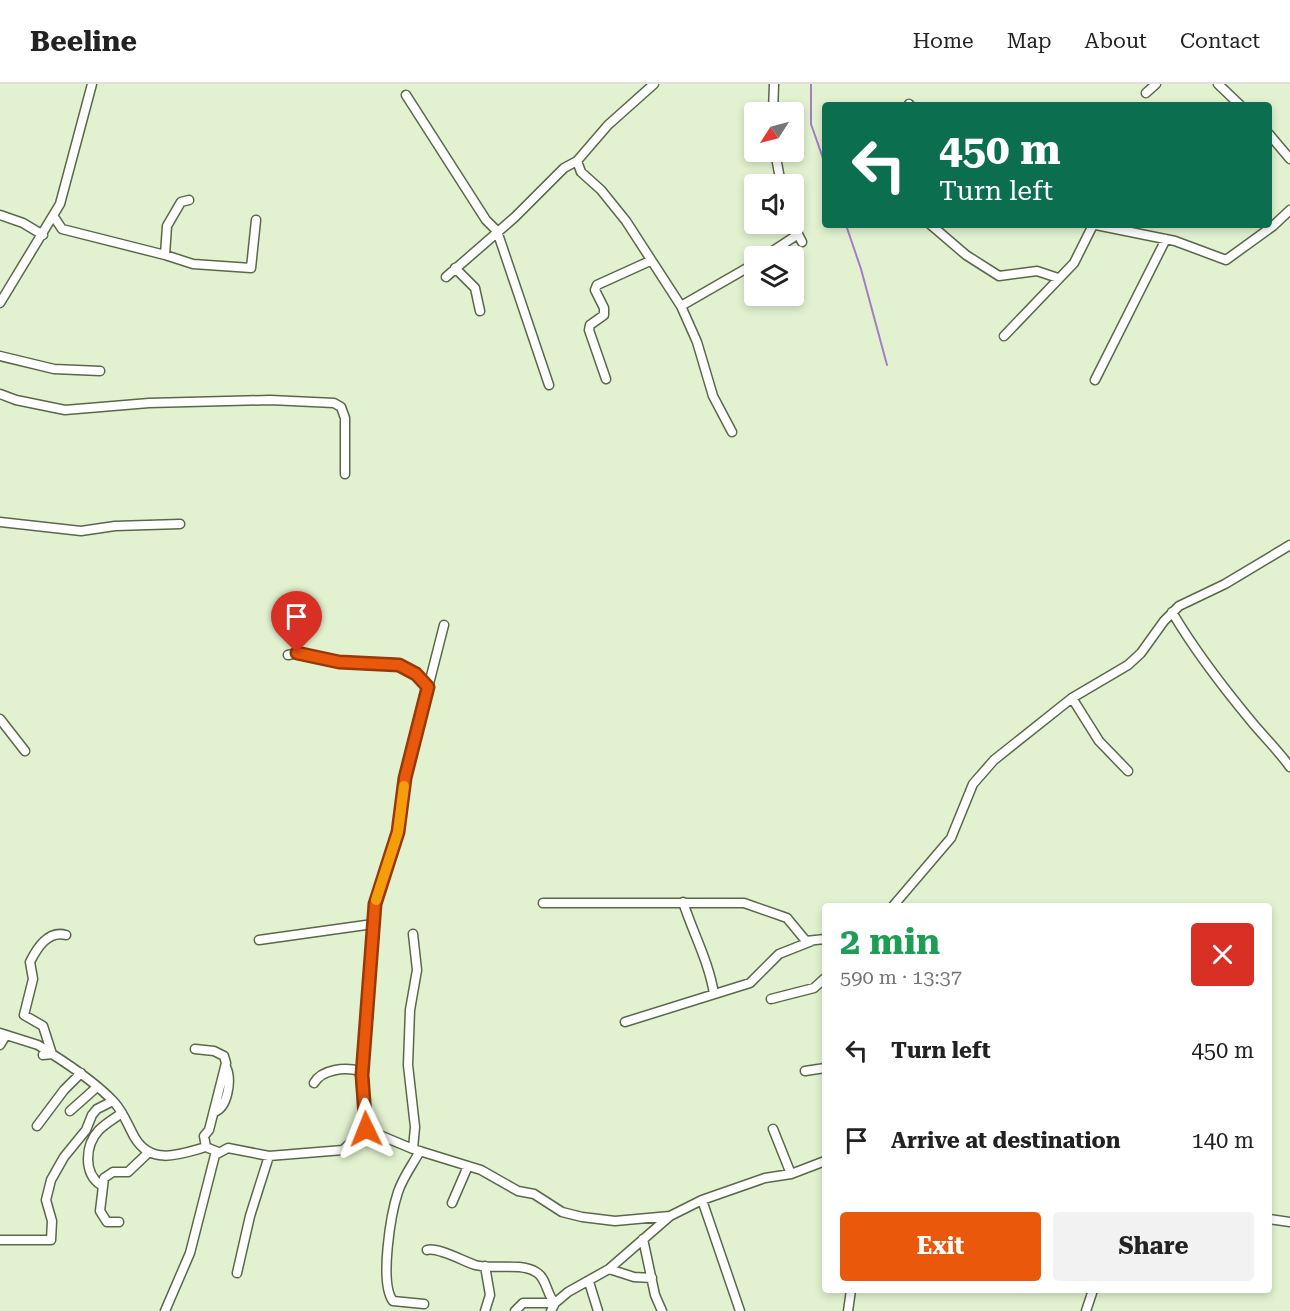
<!DOCTYPE html>
<html lang="en">
<head>
<meta charset="utf-8">
<style>
  body { margin:0; font-family:"Roboto Serif",serif; background:#f2f2f2; color:#222; height:100vh; display:flex; flex-direction:column; font-size:22px; white-space:nowrap }
  * { box-sizing:border-box; margin:0 }
  p { font-size:20px; color:#767676 }
  .icon { flex:none; width:33px; height:33px; fill:none; stroke:currentColor; stroke-width:2; stroke-linecap:round; stroke-linejoin:round }
  .map { position:relative; flex:1; overflow:hidden }
  .details { position:absolute; left:822px; top:819px; width:450px; height:390px; display:flex; flex-direction:column; background:#fff; border-radius:6px; box-shadow:0 3px 9px #0003 }
  .details>* { flex:none }
  .guide { position:absolute; left:822px; top:18px; width:450px; height:126px; border-radius:6px; box-shadow:0 3px 9px #0003; background:#0b6e4f; color:#fff; overflow:hidden }
  .needle { width:39px; rotate:234deg }
  .controls { position:absolute; left:744px; top:18px; display:grid; gap:12px }
  .controls a { display:grid; place-items:center; width:60px; height:60px; border-radius:6px; background:#fff; box-shadow:0 3px 9px #0003; font-size:30px }
  .pin { position:absolute; display:grid; place-items:center; width:51px; height:51px; color:#fff; margin:-62px -26px; border-radius:50% 50% 50% 0; rotate:-45deg; box-shadow:0 0 6px #0007 }
  .pin .icon { rotate:45deg }
  .me { position:absolute; width:66px; margin:-33px; rotate:358deg; stroke-linejoin:round; filter:drop-shadow(0 0 4px #0008) }
  .turn { display:flex; align-items:center; gap:21px; height:126px; padding:0 18px; font-size:27px }
  .turn .icon { width:78px; height:78px; stroke-width:2.5 }
  .turn b { display:block; font-size:42px; line-height:51px }
  .round { display:grid; place-items:center; flex:none; width:63px; height:63px; border-radius:6px; background:#f2f2f2 }
  .overview { display:flex; align-items:center; justify-content:space-between; height:102px; padding:0 18px }
  h1 { font-size:36px; font-weight:700; line-height:45px; color:#1e9e55 }
  .button { display:flex; gap:12px; margin-top:auto; padding:12px 18px }
  .button a { flex:1; height:69px; border-radius:6px; background:#ea580c; color:#fff; font-size:24px; font-weight:700; line-height:69px; text-align:center }
  .button a+a { background:#f2f2f2; color:#222 }
  ul { padding:0; list-style:none }
  li { display:flex; align-items:center; gap:18px; height:90px; padding:0 18px }
  li div { flex:1 }
  li b { display:block; font-size:22px }
  li em { font-style:normal }
  header { display:flex; align-items:center; gap:36px; box-sizing:border-box; height:84px; padding:0 30px; background:#fff; border-bottom:2px solid #e0e0e0 }
  header strong { font-size:28px }
  nav { display:flex; gap:33px; margin-inline-start:auto; font-size:21px }
  .map>svg:first-child { display:block }
  .lines { fill:none; stroke-linecap:round; stroke-linejoin:round }
  .stream { stroke:#a47ec6; stroke-width:2 }
  .street-casing { stroke:#5a684a; stroke-width:11 }
  .street { stroke:#fff; stroke-width:8 }
  .route-casing { stroke:#983908; stroke-width:15 }
  .route { stroke:#ea580c; stroke-width:10 }
  .slow { stroke:#f59e0b; stroke-width:10 }
</style>
</head>
<body>
<header>
<strong>Beeline</strong>
<nav><a>Home</a><a>Map</a><a>About</a><a>Contact</a></nav>
</header>
<div class="map">
<svg width="1290" height="1227" viewBox="0 0 1290 1227">
  <rect width="100%" height="100%" fill="#e2f2d0"/>
  <g class="lines">
    <path class="stream" d="M811 0V40L825 80
      M846 141 861 185 887 281"/>
    <defs>
      <path id="street" d="M1218 0 1240 21
        M1146 9 1156 0
        M406 11 486 136 497 147 549 301
        M909 20 910 21
        M773 28 774 0
        M1269 50 1290 75
        M775 68 781 100
        M577 77 581 88 601 106 626 137 681 222 697 258 713 312 732 348
        M0 131 23 139 43 151
        M54 133 62 145 165 171 167 142 181 118 189 116
        M793 140 802 158
        M931 141 966 171 999 192 1037 187 1058 194
        M1096 141 1175 157 1226 176 1273 142 1290 126
        M165 171 193 180 251 184 256 136
        M765 172 797 151
        M455 184 475 204 480 227
        M446 193 515 133 564 84 577 77 608 41 654 0
        M0 219 60 120 92 0
        M681 222 754 180
        M1004 252 1074 179 1093 141
        M0 272 54 285 100 287
        M606 295 589 246 590 241 604 231V224L595 206 597 201 650 177
        M1095 296 1166 155
        M0 310 16 316 65 326 149 319 270 316 334 319 341 323 345 334V390
        M0 438 81 447 115 442 180 440
        M1172 528C1195 567 1222 602 1251 637 1264 653 1278 666 1290 683
        M288 571 298 569 339 578 399 581 416 590 428 603
        M1072 614 1099 657 1128 687
        M0 635 25 667
        M683 818C693 849 709 878 714 910
        M543 819H744L787 834 806 857 825 855
        M893 822 951 754 973 700 994 676 1072 614 1128 581 1141 569 1164 537 1179 522 1225 500 1290 461
        M413 850 417 886 410 926 408 981 415 1043 413 1065
        M259 856 373 840
        M771 915 814 904 825 894
        M625 938 750 899 779 870 812 857
        M0 949 38 961 52 970
        M0 961 6 951
        M195 965 214 967 224 972 226 979 209 1046 204 1052 206 1063
        M52 970 43 942 24 931 33 895 30 878C37 864 48 846 66 851
        M43 971 52 970C74 984 96 999 114 1018 124 1029 128 1042 135 1054 152 1082 181 1070 206 1063L218 1068
        M805 987 825 984
        M361 991 375 820 398 748 405 694 444 541
        M70 1027 97 1003
        M214 1028C228 1024 232 995 226 983
        M37 1042 64 1006 81 989
        M365 1045 413 1065 481 1086 518 1107 534 1110 562 1128 582 1133 615 1137 670 1132
        M773 1045 791 1090
        M420 1067C413 1080 403 1093 398 1108 391 1129 379 1199 393 1217L424 1220
        M101 1101C83 1089 85 1061 99 1046 106 1039 115 1034 122 1029
        M702 1116 740 1227
        M452 1119 468 1082
        M1269 1135 1290 1138
        M119 1138H107L100 1127 104 1094 113 1088H128L149 1068
        M643 1155 655 1211 662 1227
        M0 1156H51L52 1137 46 1116 51 1096 64 1073 86 1046 92 1031 97 1025 113 1017
        M427 1166C438 1163 463 1177 475 1181 493 1186 519 1178 536 1188 547 1194 546 1210 555 1219
        M609 1185 634 1193 652 1194
        M237 1189 250 1132 269 1072
        M589 1198 598 1227
        M165 1227 190 1169 215 1071 228 1064 269 1072 343 1066 365 1045 360 987C345 983 322 985 314 999
        M485 1227 490 1211 485 1182
        M515 1227 523 1219H555
        M551 1227 555 1219 568 1208 609 1185 670 1132 702 1116 765 1094 791 1090 825 1077
        M848 1227 851 1206
        M1086 1227 1093 1206"/>
    </defs>
    <use href="#street" class="street-casing"/>
    <use href="#street" class="street"/>
  </g>
  <g class="lines">
    <defs>
      <path id="route" d="M297 569 339 578 399 581 416 590 428 603 405 694 398 748 375 820 362 991 366 1045"/>
    </defs>
    <use href="#route" class="route-casing"/>
    <use href="#route" class="route"/>
    <path class="slow" d="M376 816 398 748 404 702"/>
  </g>
</svg>
<div class="controls">
<a><svg class="needle" viewBox="-14 -14 28 28"><path d="M0-13l5 13h-10z" fill="#e53935"/><path d="M0 13l5-13h-10z" fill="#767676"/></svg></a>
<a><svg class="icon" aria-label="sound" viewBox="0 0 24 24"><path d="M4 9h4l5-4v14l-5-4H4zM17 9q2 3 0 6"/></svg></a>
<a><svg class="icon" aria-label="layers" viewBox="0 0 24 24"><path d="M12 4l9 5-9 5-9-5zM3 14l9 5 9-5"/></svg></a>
</div>
<div class="pin" style="left:297px;top:569px;background:#d93025"><svg class="icon" aria-label="arrive" viewBox="0 0 24 24"><path d="M6 21V4h12l-3 4 3 4H6"/></svg></div>
<svg class="me" style="left:366px;top:1045px" viewBox="-20 -20 40 40"><path d="M0-17L14 15 0 8-14 15z" fill="#ea580c" stroke="#fff" stroke-width="4"/></svg>
<div class="guide">
<div class="turn"><svg class="icon" aria-label="left" viewBox="0 0 24 24"><path d="M17 20v-9H6M10 6l-5 5 5 5"/></svg><div><b>450 m</b>Turn left</div></div>
</div>
<section class="details">
<div class="overview"><div><h1>2 min</h1><p>590 m · 13:37</p></div><a class="round" style="background:#d93025;color:#fff"><svg class="icon" aria-label="close" viewBox="0 0 24 24"><path d="M6 6l12 12M18 6L6 18"/></svg></a></div>
<ul>
<li><svg class="icon" aria-label="left" viewBox="0 0 24 24"><path d="M17 20v-9H6M10 6l-5 5 5 5"/></svg><div><b>Turn left</b></div><em>450 m</em></li>
<li><svg class="icon" aria-label="arrive" viewBox="0 0 24 24"><path d="M6 21V4h12l-3 4 3 4H6"/></svg><div><b>Arrive at destination</b></div><em>140 m</em></li>
</ul>
<div class="button"><a>Exit</a><a>Share</a></div>
</section>
</div>
</body>
</html>
